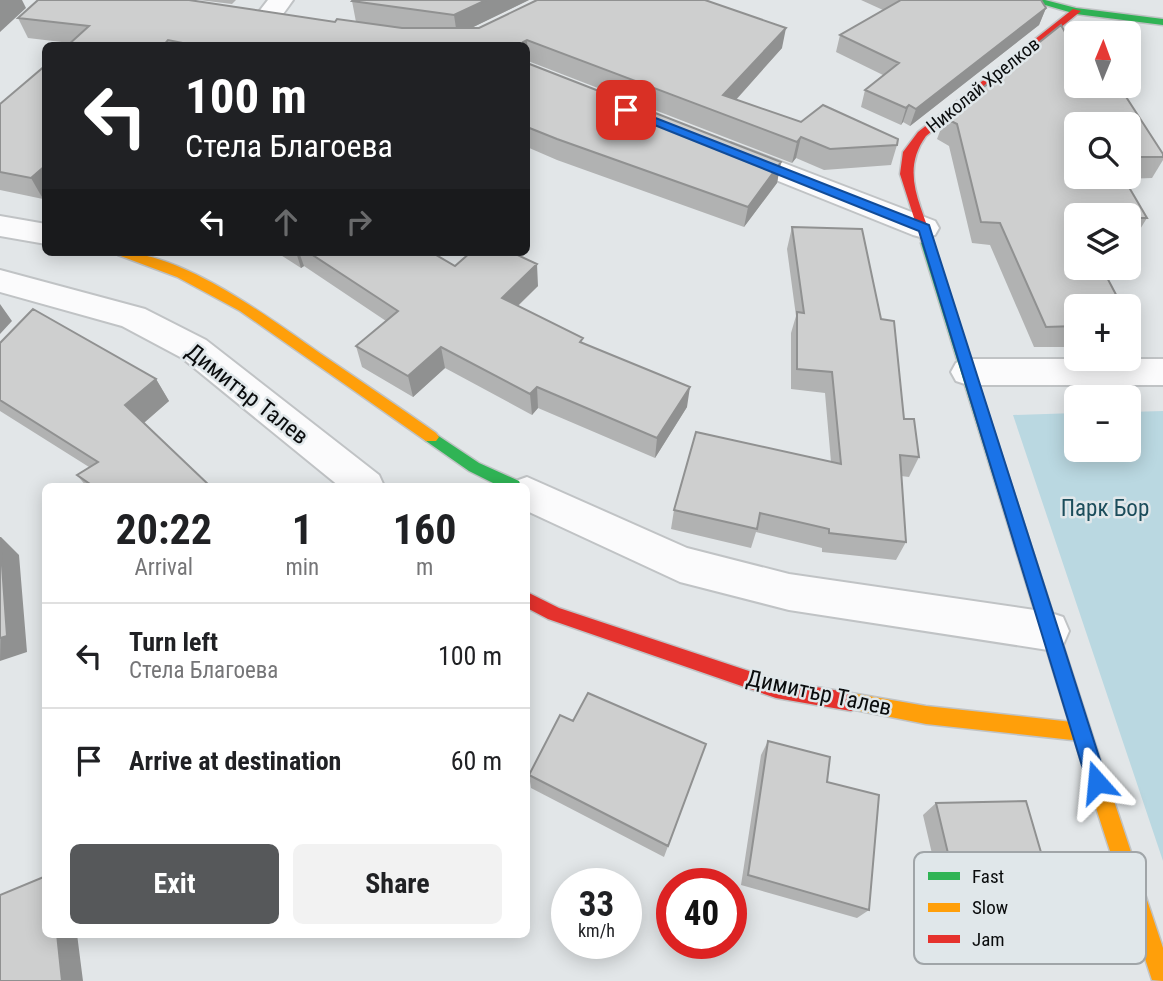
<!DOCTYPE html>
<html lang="en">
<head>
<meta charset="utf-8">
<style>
  body { margin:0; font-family:"Roboto Condensed",sans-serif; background:#f2f2f2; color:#202124; height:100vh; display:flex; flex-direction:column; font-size:26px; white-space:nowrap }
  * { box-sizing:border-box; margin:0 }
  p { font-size:23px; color:#757577 }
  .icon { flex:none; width:38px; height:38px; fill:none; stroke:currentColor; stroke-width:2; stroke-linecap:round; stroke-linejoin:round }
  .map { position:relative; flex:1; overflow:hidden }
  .panel { position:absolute; left:42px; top:483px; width:488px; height:455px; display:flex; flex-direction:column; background:#fff; border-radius:10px; box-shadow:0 4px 18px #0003 }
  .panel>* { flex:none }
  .hud { position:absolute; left:42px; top:42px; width:488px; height:214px; border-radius:10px; box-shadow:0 4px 18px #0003; background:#202124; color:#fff; overflow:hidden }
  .needle { width:46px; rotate:1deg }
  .fabs { position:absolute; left:1064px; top:21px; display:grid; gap:14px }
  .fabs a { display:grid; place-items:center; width:77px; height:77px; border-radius:10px; background:#fff; box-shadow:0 4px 18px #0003; font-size:35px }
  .speed { position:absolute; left:551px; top:868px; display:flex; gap:14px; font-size:35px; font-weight:700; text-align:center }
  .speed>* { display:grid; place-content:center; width:91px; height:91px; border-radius:50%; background:#fff; box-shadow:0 4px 18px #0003; line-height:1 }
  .speed small { font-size:18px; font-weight:400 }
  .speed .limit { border:10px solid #d22; background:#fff; color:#111 }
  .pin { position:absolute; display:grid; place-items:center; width:60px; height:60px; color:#fff; margin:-30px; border-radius:14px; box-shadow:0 4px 10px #0006 }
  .me { position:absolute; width:77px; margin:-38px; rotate:342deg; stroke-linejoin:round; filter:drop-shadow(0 0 5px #0008) }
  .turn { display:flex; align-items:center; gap:24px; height:147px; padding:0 28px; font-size:32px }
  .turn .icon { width:91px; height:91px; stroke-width:2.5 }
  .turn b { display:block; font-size:49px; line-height:60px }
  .lanes { display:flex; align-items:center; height:66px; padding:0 28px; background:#0003; justify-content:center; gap:35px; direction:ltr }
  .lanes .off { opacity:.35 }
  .eta { display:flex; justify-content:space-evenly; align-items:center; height:119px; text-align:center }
  .eta b { font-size:42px; font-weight:700; line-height:49px }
  .primary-button { display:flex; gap:14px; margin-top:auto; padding:14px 28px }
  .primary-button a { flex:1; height:80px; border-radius:10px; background:#56585a; color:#fff; font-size:28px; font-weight:700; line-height:80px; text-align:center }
  .primary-button a+a { background:#f2f2f2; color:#202124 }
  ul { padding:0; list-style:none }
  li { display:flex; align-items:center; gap:21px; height:105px; padding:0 28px; border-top:2px solid #e0e0e0 }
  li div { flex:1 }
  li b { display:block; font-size:26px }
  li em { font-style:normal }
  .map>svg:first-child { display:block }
  .green { fill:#bad8e1 }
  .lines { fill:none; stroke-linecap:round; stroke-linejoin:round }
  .street-casing { stroke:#c0c3c5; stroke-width:4 }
  .fast-casing { stroke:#c0c3c5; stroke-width:3 }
  .slow-casing { stroke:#c0c3c5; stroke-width:3 }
  .jam-casing { stroke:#c0c3c5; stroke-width:3 }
  .street { fill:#fbfbfc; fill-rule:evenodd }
  .fast { fill:#30b455; fill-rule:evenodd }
  .slow { fill:#ff9f0a; fill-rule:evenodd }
  .jam { fill:#e5322d; fill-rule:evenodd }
  .wall { fill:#b1b2b2; fill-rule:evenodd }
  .shaded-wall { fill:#909191 }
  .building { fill:#cecfcf; stroke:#909191; stroke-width:2 }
  .route { fill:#1a73e8; stroke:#114b97; stroke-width:2 }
  .labels { text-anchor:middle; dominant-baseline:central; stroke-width:5; stroke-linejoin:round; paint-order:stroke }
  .far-street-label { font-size:19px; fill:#0a0c0d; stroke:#e0e7ea }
  .street-label { font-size:23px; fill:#0a0c0d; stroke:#e0e7ea }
  .park-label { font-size:23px; fill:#1c4d5b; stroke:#e0e7ea }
  .key { fill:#e0e7ea; stroke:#a0a5a8; stroke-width:2 }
  .key-label { font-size:19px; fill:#0a0c0d }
</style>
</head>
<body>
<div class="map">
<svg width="1163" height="981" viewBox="0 0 1163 981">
  <rect width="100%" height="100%" fill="#e2e6e8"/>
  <path class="green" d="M1163 411V861L1013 415 1076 413V450H1129V412Z"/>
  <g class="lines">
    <defs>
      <path id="street" d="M268 0H293C283 14 276 28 257 23L254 18Z
        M731 143 935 221 939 228 935 235 924 238 913 235 721 158 717 152 721 146Z
        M0 216 46 224V244L0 236Z
        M0 270 145 309 206 340 379 475 384 486H339L182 358 122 326 0 292Z
        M968 359H1163V385H968L956 381 951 372 956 363Z
        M527 477 687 548 789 574 1048 612 1063 617 1069 631 1063 645 1048 650 789 610 680 582 527 511V486H511L513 482Z"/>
      <path id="fast" d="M1028 0H1045L1076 8 1163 19V25L1076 14Z
        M927 239 933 243 1104 771 1101 778 1094 781 1087 778 1084 771 921 243Z
        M431 431 479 463 519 481 521 486H499L469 471 426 441 423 437Z"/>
      <path id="slow" d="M117 252C182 252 268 317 321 354 359 380 398 406 436 433L439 437 436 441H426L240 311 177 277 118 255Z
        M851 693 926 706 1081 723 1088 726 1090 732 1088 738 1081 741 926 724 845 708 842 702 845 696Z
        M1094 761 1101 764 1104 771 1163 948V981L1152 980 1084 771 1087 764Z"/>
      <path id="jam" d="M1073 9 1081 11 926 136C900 172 921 204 933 243L931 246H923L900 174 903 152 918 132Z
        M527 592 559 608 776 680 851 693 857 696 860 702 857 708 851 711 776 698 548 619 527 608Z"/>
    </defs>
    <use href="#street" class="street-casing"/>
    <use href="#fast" class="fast-casing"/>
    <use href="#slow" class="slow-casing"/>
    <use href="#jam" class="jam-casing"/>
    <use href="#street" class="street"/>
    <use href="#fast" class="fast"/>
    <use href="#slow" class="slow"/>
    <use href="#jam" class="jam"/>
  </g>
  <path class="wall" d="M199 0H236L232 4Z
    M353 0H529L471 28 782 48 736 100 801 122 897 145 891 165 824 170 796 158 792 163 528 61H527V46H67L70 43 28 38 18 18 335 22H356L352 1Z
    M861 0H1041L1046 8 1039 25 910 126 903 122 901 125 861 107 865 90 883 75 836 52 840 35 883 10Z
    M1071 43 1163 154V160L1152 178 1124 179 1147 218 1134 239H1129V215H1076V347H1034L990 245 972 243 949 146 937 139 945 118ZM1129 124V177H1076Z
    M527 63 781 162 777 183 744 227 557 160 527 147Z
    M0 104 43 199 0 190Z
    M792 227 881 319 904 419 919 457 909 477 901 476 906 542 896 560 822 552V548L756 532 751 548 671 529 674 510 831 462 825 393 791 389V333L796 316 787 249Z
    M276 252H431L455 266 538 286 518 306 583 343 687 407 655 458 538 408 532 415 445 368 413 397 362 367 356 346 386 321 304 266 301 268Z
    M0 343 156 379 169 401 144 423 210 486H86L77 475 89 467 0 411Z
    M573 721 701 758 664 857 531 788 529 775Z
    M768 741 827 782 869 910 857 918 741 885 761 755Z
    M936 803 1064 931 1045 938 952 940 923 815Z"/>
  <path class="shaded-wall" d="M0 0H22L26 8 0 32Z
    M486 0H529L457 35 454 15Z
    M1046 8 1039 25 910 126 916 109Z
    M786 28 782 48 723 114V95Z
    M527 40 528 61H527V46H523V42Z
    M909 105 903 122 901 125 906 108Z
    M801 137 796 158 792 163 797 142Z
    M781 162 777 183 744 227 748 207Z
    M46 165V197L43 199 31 178Z
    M296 252H299L304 266 301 268Z
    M537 264 538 286 504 319 502 298Z
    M0 304 12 321 0 334Z
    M441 347 445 368 413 397 408 376Z
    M156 379 169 401 139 427 125 405Z
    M537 387 538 408 532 415 530 394Z
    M690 387 687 407 655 458 657 438Z
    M1 537 19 555 27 652 0 661Z
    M57 934H77L83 981H62Z"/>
  <path class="building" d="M38 0H189L335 22 337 19 402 28H479L537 0H705L786 28 723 95 801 122 823 105 898 139 897 145 830 149 801 137 797 142 527 40 523 42 524 46H198L168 40 163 46H67L89 26 18 18Z
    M353 0H486L454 15 352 1Z
    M901 0H1041L1046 8 916 109 909 105 906 108 865 90 899 63 840 35Z
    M1061 25 1071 43 1076 39V86H1119L1163 154V157H1129V124H1076V177H1123L1147 218H1129V215H1076V268H1102L1122 306H1076V326L1046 327 1000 223 981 222 957 124 945 118Z
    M527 63 781 162 748 207 557 139 527 127Z
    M46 65V165L31 178 0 172V104Z
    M792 227 862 229 881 319 894 321 904 419H914L919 457 900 455 906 542 829 533V529L760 513 757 529 674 510 696 432 841 464 832 372 797 369V312L804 313Z
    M308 252H431L455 266 471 252H511L537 264 502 298 583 338 580 342 690 387 657 438 537 387 530 394 441 347 408 376 356 346 398 311Z
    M33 309 156 379 125 405 210 486H93L77 475 98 462 0 400V343Z
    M0 537 7 636 0 638Z
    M588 693 706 744 668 846 529 775 560 715 573 721Z
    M768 741 830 757 827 782 879 795 869 910 748 875Z
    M1026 801 1064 931 967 933 936 803Z
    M46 876V934H57L62 981H0V895Z"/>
  <path class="route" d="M622 108H630L929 225 1107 782 1104 788 1097 791 1090 788 1087 782 919 231 622 112Z"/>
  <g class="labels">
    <g class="far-street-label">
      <text transform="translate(983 85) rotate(-39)">Николай Хрелков</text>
    </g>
    <g class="street-label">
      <text transform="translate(247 394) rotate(38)">Димитър Талев</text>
      <text transform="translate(819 693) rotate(12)">Димитър Талев</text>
    </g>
    <g class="park-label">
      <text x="1105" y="508">Парк Бор</text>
    </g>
  </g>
  <rect x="914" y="852" width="232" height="112" rx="10" class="key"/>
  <rect x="928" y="872" width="32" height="8" fill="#30b455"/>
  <rect x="928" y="903" width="32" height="9" fill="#ff9f0a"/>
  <rect x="928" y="935" width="32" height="8" fill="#e5322d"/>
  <g class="key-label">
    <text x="972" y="883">Fast</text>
    <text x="972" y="914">Slow</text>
    <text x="972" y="946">Jam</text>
  </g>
</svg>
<div class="fabs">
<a><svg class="needle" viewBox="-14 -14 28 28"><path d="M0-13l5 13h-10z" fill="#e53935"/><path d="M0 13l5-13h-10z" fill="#757577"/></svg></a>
<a><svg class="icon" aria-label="search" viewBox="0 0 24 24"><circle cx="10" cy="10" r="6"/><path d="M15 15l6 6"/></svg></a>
<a><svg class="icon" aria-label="layers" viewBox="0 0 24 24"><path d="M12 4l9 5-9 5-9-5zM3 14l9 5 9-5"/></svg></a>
<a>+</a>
<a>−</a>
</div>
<div class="speed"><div>33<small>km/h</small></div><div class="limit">40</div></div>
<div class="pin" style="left:626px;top:110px;background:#d93025"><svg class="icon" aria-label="arrive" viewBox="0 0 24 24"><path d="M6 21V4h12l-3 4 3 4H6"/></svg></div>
<svg class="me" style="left:1097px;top:782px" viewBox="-20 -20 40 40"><path d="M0-17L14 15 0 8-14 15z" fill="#1a73e8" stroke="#fff" stroke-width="4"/></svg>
<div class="hud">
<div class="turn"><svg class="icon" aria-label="left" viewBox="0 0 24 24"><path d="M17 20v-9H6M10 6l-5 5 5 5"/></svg><div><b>100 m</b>Стела Благоева</div></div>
<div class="lanes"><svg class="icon" aria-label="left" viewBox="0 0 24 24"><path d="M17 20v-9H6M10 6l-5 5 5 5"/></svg><svg class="icon off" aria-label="ahead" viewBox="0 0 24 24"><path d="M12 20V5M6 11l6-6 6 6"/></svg><svg class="icon off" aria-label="right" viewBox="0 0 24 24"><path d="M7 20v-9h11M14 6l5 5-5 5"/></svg></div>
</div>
<section class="panel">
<div class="eta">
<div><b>20:22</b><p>Arrival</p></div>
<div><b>1</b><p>min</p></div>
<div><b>160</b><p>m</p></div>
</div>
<ul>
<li><svg class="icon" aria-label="left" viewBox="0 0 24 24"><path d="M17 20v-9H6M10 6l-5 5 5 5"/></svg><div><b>Turn left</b><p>Стела Благоева</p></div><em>100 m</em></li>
<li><svg class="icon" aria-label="arrive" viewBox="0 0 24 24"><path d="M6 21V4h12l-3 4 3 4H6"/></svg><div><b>Arrive at destination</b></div><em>60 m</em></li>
</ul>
<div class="primary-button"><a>Exit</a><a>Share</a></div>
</section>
</div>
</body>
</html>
